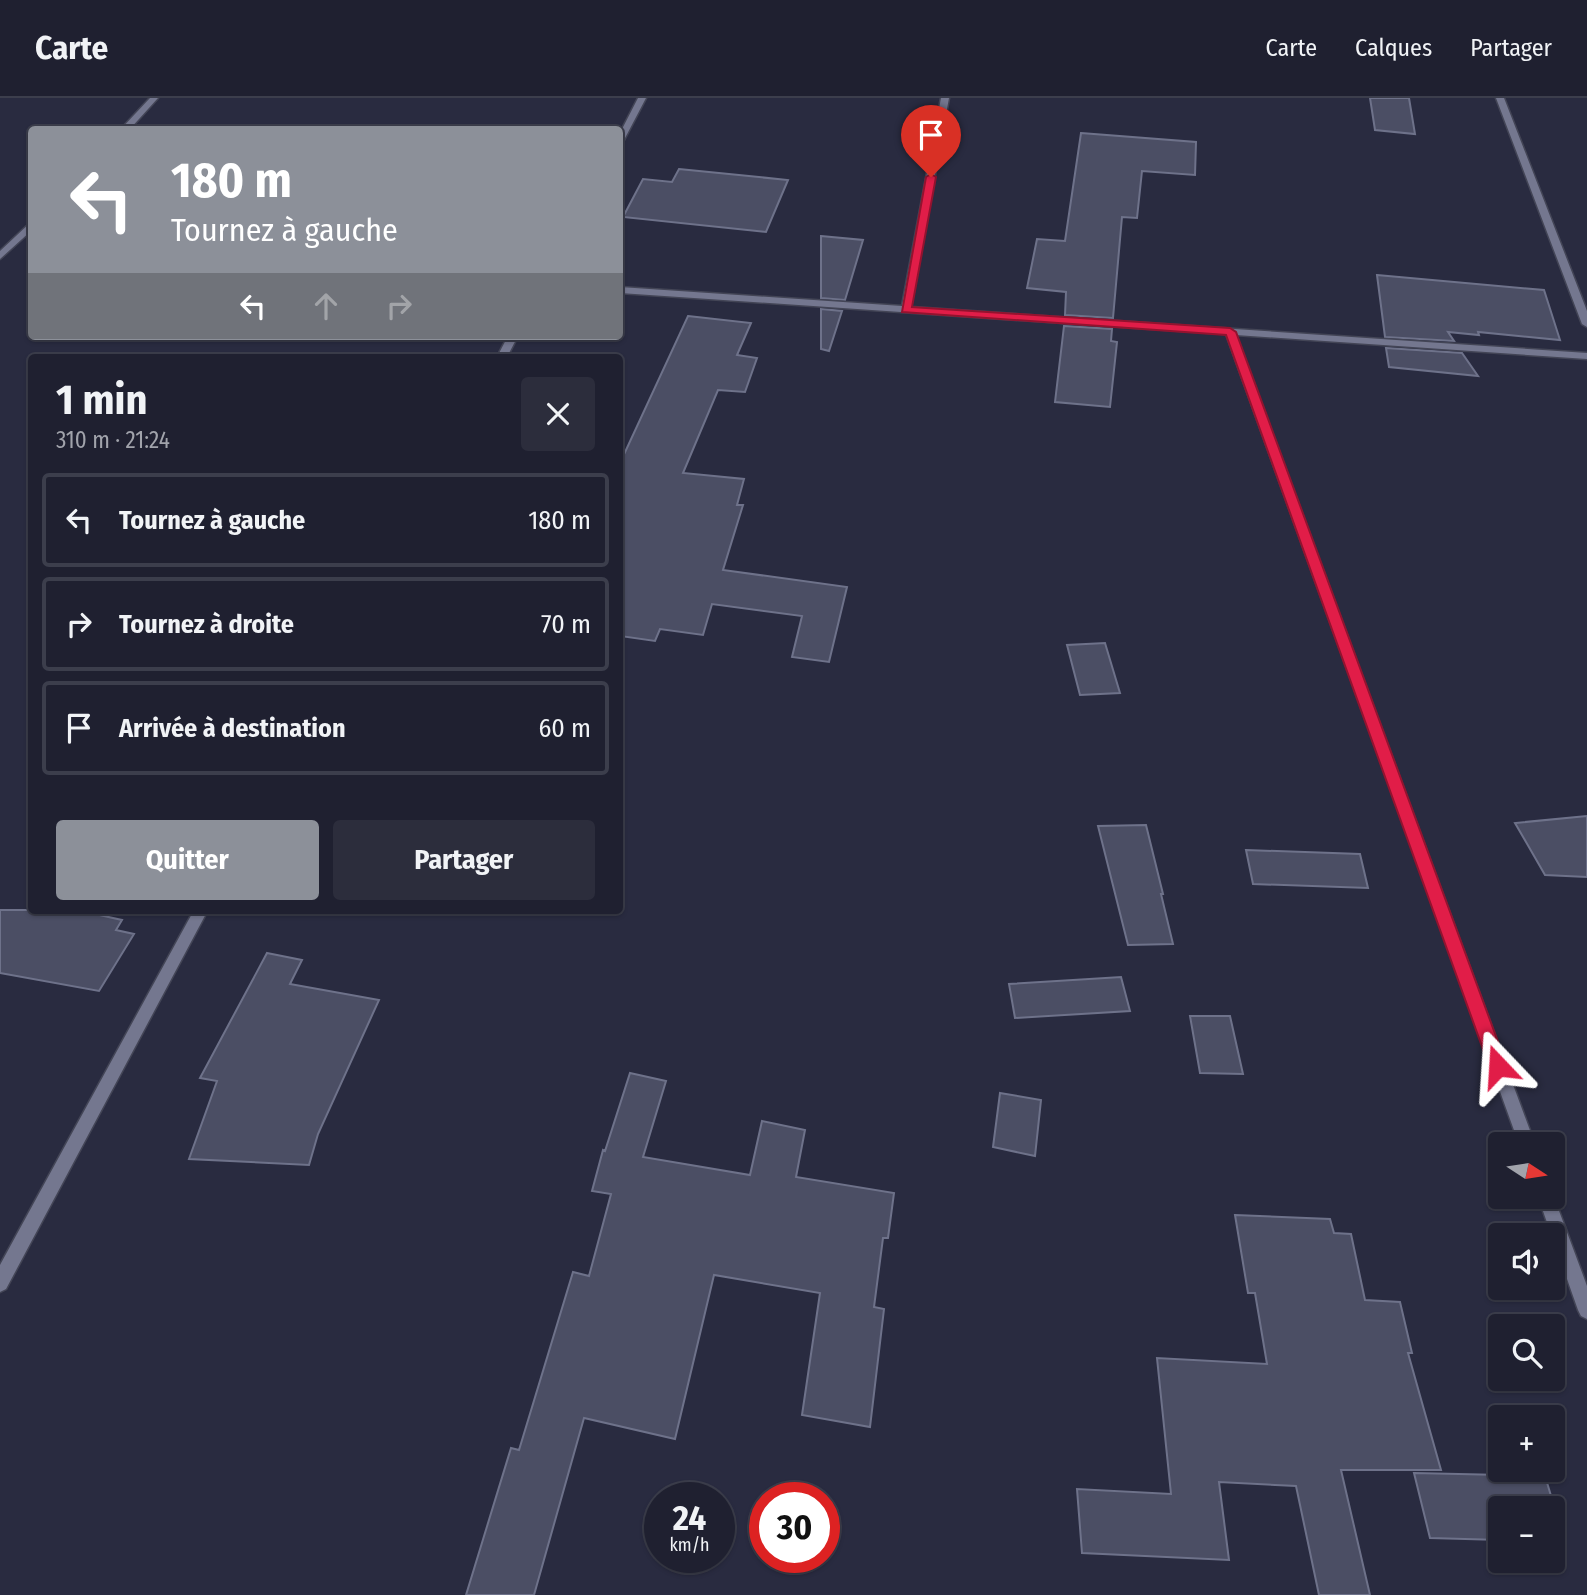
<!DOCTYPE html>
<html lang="fr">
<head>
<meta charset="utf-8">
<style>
  body { margin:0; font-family:"Fira Sans Condensed",sans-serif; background:#2c2d3c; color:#f1f3f6; height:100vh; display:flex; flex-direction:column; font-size:26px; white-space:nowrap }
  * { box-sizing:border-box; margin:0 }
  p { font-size:23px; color:#a1a3ab }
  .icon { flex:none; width:38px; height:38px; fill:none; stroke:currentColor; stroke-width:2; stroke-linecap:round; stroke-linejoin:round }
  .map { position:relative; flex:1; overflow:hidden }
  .details { position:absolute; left:28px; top:256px; width:595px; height:560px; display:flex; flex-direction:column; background:#1f2030; border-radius:7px; box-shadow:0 2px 5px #0004,0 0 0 2px #3c3e4c }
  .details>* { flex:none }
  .hud { position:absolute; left:28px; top:28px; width:595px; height:214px; border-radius:7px; box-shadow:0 2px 5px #0004,0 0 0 2px #3c3e4c; background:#8c9099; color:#fff; overflow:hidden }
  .needle { width:46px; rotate:102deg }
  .controls { position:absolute; left:1488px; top:1034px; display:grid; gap:14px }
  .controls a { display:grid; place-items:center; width:77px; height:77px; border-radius:7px; background:#1f2030; box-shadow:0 2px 5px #0004,0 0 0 2px #3c3e4c; font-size:35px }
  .speed { position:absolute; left:644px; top:1384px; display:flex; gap:14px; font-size:35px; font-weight:700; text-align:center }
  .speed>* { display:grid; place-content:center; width:91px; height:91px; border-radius:50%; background:#1f2030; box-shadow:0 2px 5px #0004,0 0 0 2px #3c3e4c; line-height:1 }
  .speed small { font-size:18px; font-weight:400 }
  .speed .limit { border:10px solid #d22; background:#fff; color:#111 }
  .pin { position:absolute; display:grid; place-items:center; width:60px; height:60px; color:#fff; margin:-72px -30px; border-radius:50% 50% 50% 0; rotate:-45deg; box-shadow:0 0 7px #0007 }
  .pin .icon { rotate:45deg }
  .me { position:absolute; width:77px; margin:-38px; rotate:340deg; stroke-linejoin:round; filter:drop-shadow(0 0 5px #0008) }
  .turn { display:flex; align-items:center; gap:24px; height:147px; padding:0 28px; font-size:32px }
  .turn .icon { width:91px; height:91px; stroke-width:2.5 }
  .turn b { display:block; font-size:49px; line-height:60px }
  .lanes { display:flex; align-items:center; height:66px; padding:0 28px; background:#0003; justify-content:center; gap:35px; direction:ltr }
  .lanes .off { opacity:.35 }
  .round { display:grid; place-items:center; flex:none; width:74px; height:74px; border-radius:7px; background:#2c2d3c }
  .headline { display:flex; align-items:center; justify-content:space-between; height:119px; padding:0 28px }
  h1 { font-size:42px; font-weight:700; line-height:52px }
  .button { display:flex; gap:14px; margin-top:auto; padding:14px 28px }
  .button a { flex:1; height:80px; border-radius:7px; background:#8c9099; color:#fff; font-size:28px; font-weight:700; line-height:80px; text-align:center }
  .button a+a { background:#2c2d3c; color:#f1f3f6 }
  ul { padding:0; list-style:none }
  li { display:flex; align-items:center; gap:21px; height:94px; margin:0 14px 10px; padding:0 14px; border:4px solid #3c3e4c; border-radius:7px }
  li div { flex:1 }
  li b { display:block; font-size:26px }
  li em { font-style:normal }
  header { display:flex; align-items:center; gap:42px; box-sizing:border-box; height:98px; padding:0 35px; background:#1f2030; border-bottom:2px solid #3c3e4c }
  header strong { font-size:33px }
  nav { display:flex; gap:38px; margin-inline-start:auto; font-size:24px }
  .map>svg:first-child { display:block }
  .building { fill:#4b4e64; stroke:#6e728a; stroke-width:2 }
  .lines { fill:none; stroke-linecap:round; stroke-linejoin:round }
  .minor-casing { stroke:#434556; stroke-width:3 }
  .minor { fill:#74778f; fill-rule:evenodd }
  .route { fill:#e11d48; stroke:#92132f; stroke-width:2 }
</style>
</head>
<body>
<header>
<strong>Carte</strong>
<nav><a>Carte</a><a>Calques</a><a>Partager</a></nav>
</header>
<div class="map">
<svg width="1587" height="1497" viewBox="0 0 1587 1497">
  <rect width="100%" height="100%" fill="#292b40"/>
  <path class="building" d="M1370 0H1409L1415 36 1375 32Z
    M1081 35 1196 44 1195 77 1142 73 1137 120 1122 119 1113 220 1065 217 1066 194 1027 190 1037 141 1065 143Z
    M679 71 788 82 766 134 623 119 643 81 672 84Z
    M821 138 863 142 845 202 821 200Z
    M1377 177 1544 192 1560 242 1478 234 1479 237 1448 234 1454 243 1385 239Z
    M821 211 842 213 829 253 821 251Z
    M688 218 751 225 737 257 757 260 745 294 718 292 683 375 744 381 737 407H743L723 472 847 489 829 564 792 559 802 518 712 506 703 537 660 531 655 543 620 538V365Z
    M1064 228 1112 231 1111 243 1117 244 1110 309 1055 304Z
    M1386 250 1462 255 1478 278 1389 269Z
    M1105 545 1120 595 1080 597 1067 547Z
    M1587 718V779L1545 777 1515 725Z
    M1146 727 1163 796H1161L1173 846 1128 847 1098 728Z
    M1246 752 1360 756 1368 790 1253 786Z
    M0 812H77L122 822 116 832 134 836 99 893 0 875Z
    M267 855 302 862 290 886 379 902 318 1036 309 1067 189 1061 217 983 200 980Z
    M1121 879 1130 913 1015 920 1009 886Z
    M1190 918H1230L1243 976 1200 975Z
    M630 975 666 983 643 1059 750 1077 762 1023 805 1032 796 1079 894 1095 888 1140H883L874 1209 884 1211 870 1329 802 1317 820 1195 714 1177 675 1341 584 1320 534 1497H466L511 1350 519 1352 573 1174 589 1178 611 1096 592 1093 603 1052 605 1053Z
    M1000 995 1041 1002 1035 1058 993 1049Z
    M1235 1117 1330 1121 1334 1135 1351 1136 1365 1202 1400 1204 1412 1255H1408L1441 1372H1341L1370 1497H1319L1296 1388 1219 1384 1229 1462 1082 1455 1077 1391 1171 1396 1157 1260 1267 1266 1255 1195H1248Z
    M1414 1375 1545 1378 1565 1444 1552 1443V1410H1500V1442L1430 1440Z"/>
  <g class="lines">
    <defs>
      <path id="minor" d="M150 0H158L129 32H120Z
        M638 0H646L624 42 620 44V35Z
        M941 0H949L911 209 1587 255V261L1236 237 1535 1046H1519L1226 236 620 195V189L902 208Z
        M1496 0H1504L1587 213V229L1582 226Z
        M32 123V132L0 161V153Z
        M508 238H518L507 259H497Z
        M194 812H208L6 1191 0 1194V1167Z
        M1552 1094 1587 1188V1221L1581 1218 1578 1212 1538 1099H1552Z"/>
    </defs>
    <use href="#minor" class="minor-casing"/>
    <use href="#minor" class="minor"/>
  </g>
  <path class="route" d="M931 76 936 79 912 209 1230 230 1236 234 1507 968 1504 974 1498 976 1492 974 1489 968 1226 237 902 214 926 79Z"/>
</svg>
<div class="controls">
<a><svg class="needle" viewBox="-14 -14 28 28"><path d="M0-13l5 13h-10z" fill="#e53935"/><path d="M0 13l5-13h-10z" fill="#a1a3ab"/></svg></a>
<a><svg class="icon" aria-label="sound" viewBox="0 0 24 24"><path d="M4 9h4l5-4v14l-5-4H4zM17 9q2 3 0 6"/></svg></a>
<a><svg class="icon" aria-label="search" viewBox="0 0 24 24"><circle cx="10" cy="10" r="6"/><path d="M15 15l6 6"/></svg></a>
<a>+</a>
<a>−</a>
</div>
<div class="speed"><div>24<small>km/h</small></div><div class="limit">30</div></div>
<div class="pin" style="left:931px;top:79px;background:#d93025"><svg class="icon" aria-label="arrive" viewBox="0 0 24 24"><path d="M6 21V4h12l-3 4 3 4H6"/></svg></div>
<svg class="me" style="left:1498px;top:968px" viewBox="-20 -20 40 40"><path d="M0-17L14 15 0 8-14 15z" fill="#e11d48" stroke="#fff" stroke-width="4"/></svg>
<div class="hud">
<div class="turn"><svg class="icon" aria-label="left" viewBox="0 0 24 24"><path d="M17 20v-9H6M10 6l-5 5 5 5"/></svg><div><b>180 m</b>Tournez à gauche</div></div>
<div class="lanes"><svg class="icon" aria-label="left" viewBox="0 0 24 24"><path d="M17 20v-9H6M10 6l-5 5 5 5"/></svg><svg class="icon off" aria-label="ahead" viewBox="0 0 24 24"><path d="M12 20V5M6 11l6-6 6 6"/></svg><svg class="icon off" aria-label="right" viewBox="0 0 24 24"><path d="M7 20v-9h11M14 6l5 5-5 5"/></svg></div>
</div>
<section class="details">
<div class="headline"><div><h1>1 min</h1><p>310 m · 21:24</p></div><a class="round"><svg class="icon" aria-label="close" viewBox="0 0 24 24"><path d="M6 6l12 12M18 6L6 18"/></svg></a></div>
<ul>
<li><svg class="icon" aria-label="left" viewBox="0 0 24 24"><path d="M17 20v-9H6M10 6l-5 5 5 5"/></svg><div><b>Tournez à gauche</b></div><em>180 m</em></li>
<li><svg class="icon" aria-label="right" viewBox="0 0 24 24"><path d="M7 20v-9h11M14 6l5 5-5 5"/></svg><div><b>Tournez à droite</b></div><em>70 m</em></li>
<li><svg class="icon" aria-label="arrive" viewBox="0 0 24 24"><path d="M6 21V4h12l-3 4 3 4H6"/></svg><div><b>Arrivée à destination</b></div><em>60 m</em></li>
</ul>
<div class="button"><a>Quitter</a><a>Partager</a></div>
</section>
</div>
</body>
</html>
